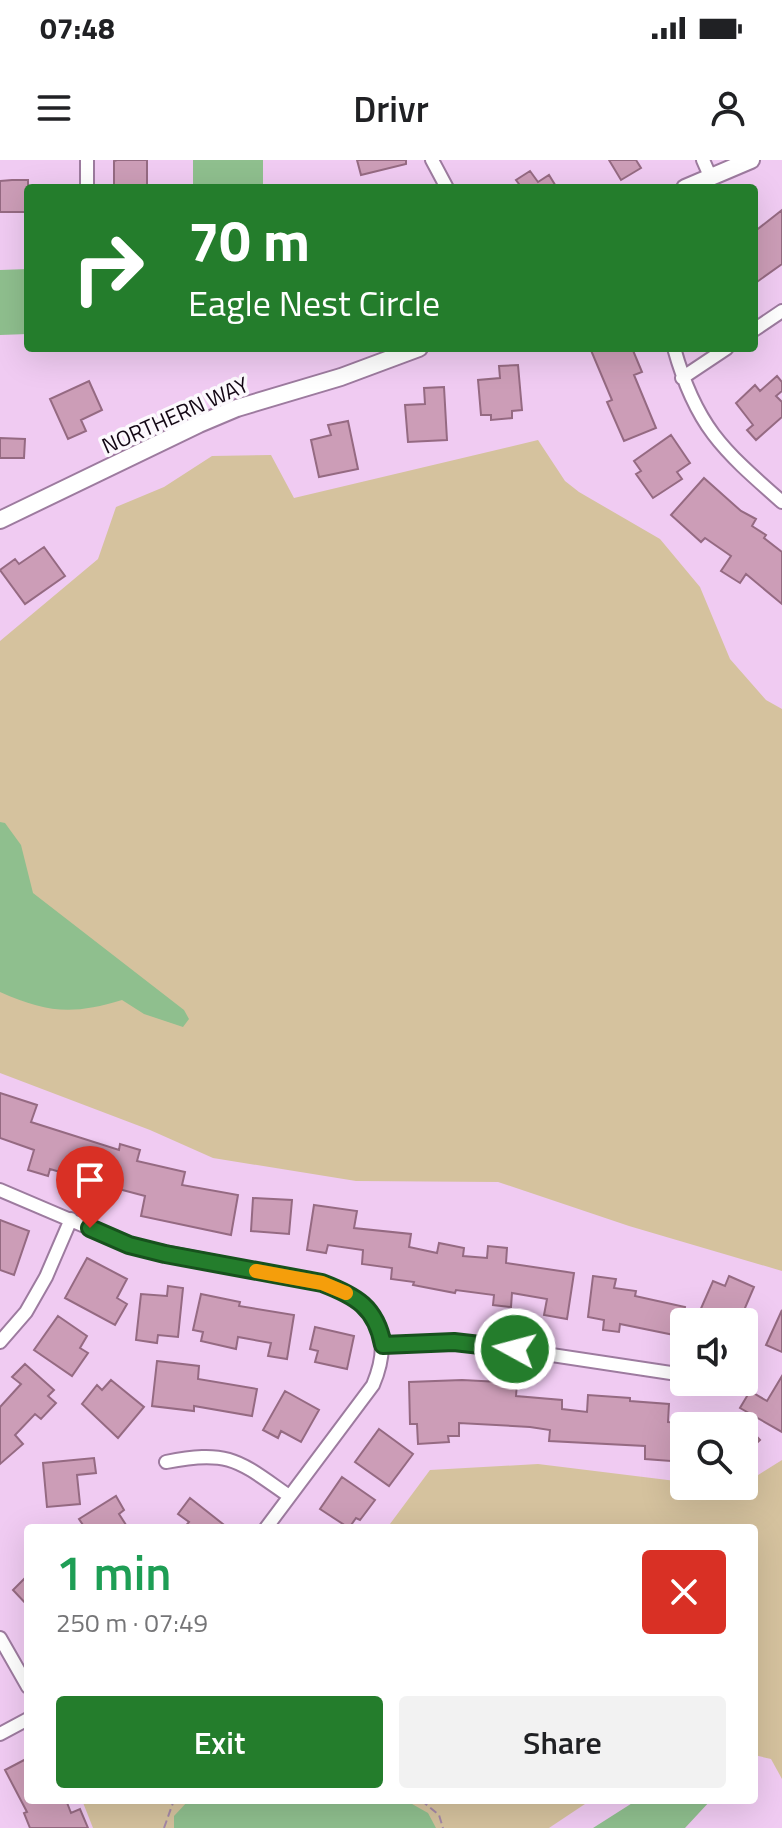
<!DOCTYPE html>
<html lang="en">
<head>
<meta charset="utf-8">
<style>
  body { margin:0; font-family:"Titillium Web",sans-serif; background:#f2f2f2; color:#202124; height:100vh; display:flex; flex-direction:column; font-size:30px; white-space:nowrap }
  * { box-sizing:border-box; margin:0 }
  p { font-size:26px; color:#757577 }
  .icon { flex:none; width:44px; height:44px; fill:none; stroke:currentColor; stroke-width:2; stroke-linecap:round; stroke-linejoin:round }
  .map { position:relative; flex:1; overflow:hidden }
  .details { position:absolute; left:24px; top:1364px; width:734px; height:280px; display:flex; flex-direction:column; background:#fff; border-radius:8px; box-shadow:0 8px 32px #0002 }
  .details>* { flex:none }
  .top-card { position:absolute; left:24px; top:24px; width:734px; height:168px; border-radius:8px; box-shadow:0 8px 32px #0002; background:#247d2c; color:#fff; overflow:hidden }
  .buttons { position:absolute; left:670px; top:1148px; display:grid; gap:16px }
  .buttons a { display:grid; place-items:center; width:88px; height:88px; border-radius:8px; background:#fff; box-shadow:0 8px 32px #0002; font-size:40px }
  .pin { position:absolute; display:grid; place-items:center; width:68px; height:68px; color:#fff; margin:-82px -34px; border-radius:50% 50% 50% 0; rotate:-45deg; box-shadow:0 0 8px #0007 }
  .pin .icon { rotate:45deg }
  .me { position:absolute; width:88px; margin:-44px; rotate:277deg; stroke-linejoin:round; filter:drop-shadow(0 0 6px #0008) }
  .turn { display:flex; align-items:center; gap:28px; height:168px; padding:0 32px; font-size:36px }
  .turn .icon { width:104px; height:104px; stroke-width:2.5 }
  .turn b { display:block; font-size:56px; line-height:68px }
  .round { display:grid; place-items:center; flex:none; width:84px; height:84px; border-radius:8px; background:#f2f2f2 }
  .headline { display:flex; align-items:center; justify-content:space-between; height:136px; padding:0 32px }
  h1 { font-size:48px; font-weight:600; line-height:60px; color:#1e9e55 }
  .button { display:flex; gap:16px; margin-top:auto; padding:16px 32px }
  .button a { flex:1; height:92px; border-radius:8px; background:#247d2c; color:#fff; font-size:32px; font-weight:600; line-height:92px; text-align:center }
  .button a+a { background:#f2f2f2; color:#202124 }
  .status { display:flex; justify-content:space-between; align-items:center; height:56px; padding:0 40px; background:#fff; direction:ltr }
  .status svg { height:22px; fill:currentColor }
  header { display:flex; justify-content:space-between; align-items:center; height:104px; padding:0 32px; background:#fff; font-size:36px; font-weight:600 }
  .map>svg:first-child { display:block }
  .green { fill:#d5c29e }
  .water { fill:#8fbf8e }
  .building { fill:#cc9db7; stroke:#956a82; stroke-width:2 }
  .lines { fill:none; stroke-linecap:round; stroke-linejoin:round }
  .minor-casing { stroke:#9d7b9f; stroke-width:16 }
  .tertiary-casing { stroke:#9d7b9f; stroke-width:20 }
  .path { stroke:#a588a7; stroke-width:2; stroke-dasharray:8 4; stroke-linecap:butt }
  .minor { stroke:#fff; stroke-width:12 }
  .tertiary { stroke:#fff; stroke-width:16 }
  .route-casing { stroke:#17511d; stroke-width:20 }
  .route { stroke:#247d2c; stroke-width:14 }
  .slow { stroke:#f59e0b; stroke-width:14 }
  .labels { text-anchor:middle; dominant-baseline:central; stroke-width:7; stroke-linejoin:round; paint-order:stroke }
  .street-label { font-size:22px; fill:#130714; stroke:#fcf9fd }
</style>
</head>
<body>
<div class="status"><b>07:48</b><svg viewBox="0 0 49 12"><path d="M0 12V9h3v3zM5 12V6h3v6zM10 12V3h3v9zM15 12V0h3v12zM26 1h20v11H26zM47 4h2v5h-2z"/></svg></div>
<header><svg class="icon" aria-label="menu" viewBox="0 0 24 24"><path d="M4 6h16M4 12h16M4 18h16"/></svg>Drivr<svg class="icon" aria-label="person" viewBox="0 0 24 24"><circle cx="12" cy="8" r="4"/><path d="M4 21q1-7 8-7t8 7"/></svg></header>
<div class="map">
<svg width="782" height="1668" viewBox="0 0 782 1668">
  <rect width="100%" height="100%" fill="#f0cbf2"/>
  <path class="green" d="M538 280 565 321 579 332 660 379 700 427 730 499 766 540 782 549V1111L629 1066 498 1022 356 1021 213 998 150 970 0 913V481L98 399 116 347 164 327 212 296 271 295 294 338Z
    M782 1300V1619L771 1599 754 1595V1368H387L430 1310 538 1304 684 1322V1326L736 1329Z
    M82 1640H591L549 1668H93Z"/>
  <path class="water" d="M193 0H263V28H193Z
    M28 109V174L0 175V110Z
    M0 662 5 663 21 685 33 733 184 850 189 859 183 867 144 854 122 840C73 855 47 853 0 832Z
    M189 1640H405L428 1653 436 1668H174V1656Z
    M637 1640H711L685 1668H593Z"/>
  <path class="building" d="M117 0H147V28H114V1Z
    M357 0H406V4L361 15Z
    M609 0H636L641 8 621 20Z
    M530 11 538 22 549 15 557 28H522L516 20Z
    M12 20H28V52H0V21Z
    M782 50V104L754 124V72Z
    M590 188H632L642 212 634 215 656 268 624 281 607 242 612 240Z
    M518 205 522 250 512 251V258L491 260V255H481L478 220 500 218 499 206Z
    M777 216 782 222V231L776 236 782 242V257L756 280 747 270 753 265 736 243 755 225 760 231Z
    M89 221 102 250 81 260 86 271 68 279 50 239Z
    M444 227 447 280 408 282 405 245 425 244 424 228Z
    M348 261 358 309 319 317 311 280 331 275 328 265Z
    M671 275 690 303 677 312 682 319 653 338 636 314 641 311 634 301Z
    M0 278 25 279 24 298H0Z
    M704 318 741 351 756 359 752 366 766 375 764 378 782 392V444L746 414 740 423 721 411 731 396 705 378 701 382 671 355Z
    M44 387 65 416 25 444 0 410 15 399 19 404Z
    M0 933 37 945 31 962 119 990 120 984 140 990 137 1001 185 1012 182 1025 238 1035 231 1075 141 1056 145 1036 100 1024 96 1039 80 1035 84 1019 50 1009 48 1016 28 1010 34 990 0 978Z
    M253 1038 292 1040 289 1074 251 1071Z
    M314 1045 357 1051 354 1068 411 1074 409 1087 437 1093 439 1083 464 1088 463 1096 487 1098 488 1086 507 1088 506 1103 574 1113 567 1159 544 1155 547 1139 512 1133 511 1147 493 1145 494 1135 456 1130 455 1133 413 1125 414 1122 391 1119 392 1108 362 1104 363 1090 328 1085 326 1093 307 1090Z
    M0 1060 29 1071 14 1115 0 1110Z
    M87 1098 127 1119 117 1138 127 1144 115 1165 65 1138Z
    M593 1116 616 1119 614 1128 636 1131 635 1136 685 1147 679 1176 620 1164 619 1172 603 1170 604 1160 588 1157Z
    M729 1116 754 1127 739 1162H721L699 1153 713 1121 725 1126Z
    M168 1126 183 1128 178 1177 158 1175 157 1183 136 1180 141 1134 167 1136Z
    M201 1134 240 1142 239 1146 294 1155 287 1199 268 1196 271 1183 238 1177 236 1189 201 1181 203 1172 193 1170Z
    M782 1150V1192L766 1185Z
    M58 1156 87 1176 80 1188 88 1193 72 1216 34 1190Z
    M315 1167 354 1176 347 1209 315 1202 318 1191 310 1189Z
    M157 1201 199 1206 198 1219 257 1229 252 1256 194 1246V1251L152 1246Z
    M25 1204 54 1230 48 1236 56 1243 41 1259 35 1254 15 1275 23 1284 0 1304V1247L21 1224 12 1217Z
    M782 1216V1272L740 1248 750 1231 767 1241Z
    M111 1220 144 1247 118 1278 82 1244 97 1225 102 1230Z
    M462 1220 517 1223 516 1236 562 1240V1249L587 1252 588 1235 630 1238V1241L669 1244 668 1262 684 1263V1302L645 1299V1286L549 1281 550 1270 530 1267 459 1263V1276H448L449 1282 418 1284 417 1264H410L409 1222Z
    M285 1231 319 1250 301 1282 281 1271 278 1278 263 1270Z
    M744 1263 760 1280 744 1295Z
    M379 1269 413 1294 389 1326 355 1302Z
    M94 1298 96 1313 77 1315 80 1344 47 1347 43 1303Z
    M342 1317 375 1340 360 1360 356 1358 349 1368 320 1349Z
    M116 1336 124 1350 119 1354 128 1368H85L79 1359Z
    M190 1338 228 1368H184L189 1362 178 1354Z
    M28 1415V1446L13 1430Z
    M28 1598V1640H66L71 1653 80 1649 88 1668H30L24 1653 27 1652 5 1610Z"/>
  <g class="lines">
    <defs>
      <path id="minor" d="M87 0V28
        M432 0 447 28
        M703 0 710 16
        M754 170 782 151
        M674 188C696 267 723 290 782 342
        M682 218 727 188
        M0 1030 129 1085 322 1123C373 1143 396 1170 373 1225L266 1368
        M0 1182 26 1152 46 1117 71 1059
        M383 1185 454 1182 486 1185 684 1215
        M166 1302C229 1289 239 1301 289 1336
        M0 1478 28 1527
        M0 1574 28 1559"/>
      <path id="tertiary" d="M685 28 751 0
        M0 360 199 264 237 248 341 217 419 188"/>
    </defs>
    <use href="#minor" class="minor-casing"/>
    <use href="#tertiary" class="tertiary-casing"/>
    <path class="path" d="M421 1640 439 1655 443 1668
      M164 1668 174 1640"/>
    <use href="#minor" class="minor"/>
    <use href="#tertiary" class="tertiary"/>
  </g>
  <g class="lines">
    <defs>
      <path id="route" d="M90 1068 129 1085 165 1094 322 1123C356 1136 376 1147 383 1185L454 1182 515 1189"/>
    </defs>
    <use href="#route" class="route-casing"/>
    <use href="#route" class="route"/>
    <path class="slow" d="M256 1111 322 1123 346 1133"/>
  </g>
  <g class="labels">
    <g class="street-label">
      <text transform="translate(175 255) rotate(-24)">NORTHERN WAY</text>
    </g>
  </g>
</svg>
<div class="buttons">
<a><svg class="icon" aria-label="sound" viewBox="0 0 24 24"><path d="M4 9h4l5-4v14l-5-4H4zM17 9q2 3 0 6"/></svg></a>
<a><svg class="icon" aria-label="search" viewBox="0 0 24 24"><circle cx="10" cy="10" r="6"/><path d="M15 15l6 6"/></svg></a>
</div>
<div class="pin" style="left:90px;top:1068px;background:#d93025"><svg class="icon" aria-label="arrive" viewBox="0 0 24 24"><path d="M6 21V4h12l-3 4 3 4H6"/></svg></div>
<svg class="me" style="left:515px;top:1189px" viewBox="-20 -20 40 40"><circle r="17" fill="#247d2c" stroke="#fff" stroke-width="3"/><path d="M0-11L8 9 0 5-8 9z" fill="#fff"/></svg>
<div class="top-card">
<div class="turn"><svg class="icon" aria-label="right" viewBox="0 0 24 24"><path d="M7 20v-9h11M14 6l5 5-5 5"/></svg><div><b>70 m</b>Eagle Nest Circle</div></div>
</div>
<section class="details">
<div class="headline"><div><h1>1 min</h1><p>250 m · 07:49</p></div><a class="round" style="background:#d93025;color:#fff"><svg class="icon" aria-label="close" viewBox="0 0 24 24"><path d="M6 6l12 12M18 6L6 18"/></svg></a></div>
<div class="button"><a>Exit</a><a>Share</a></div>
</section>
</div>
</body>
</html>
